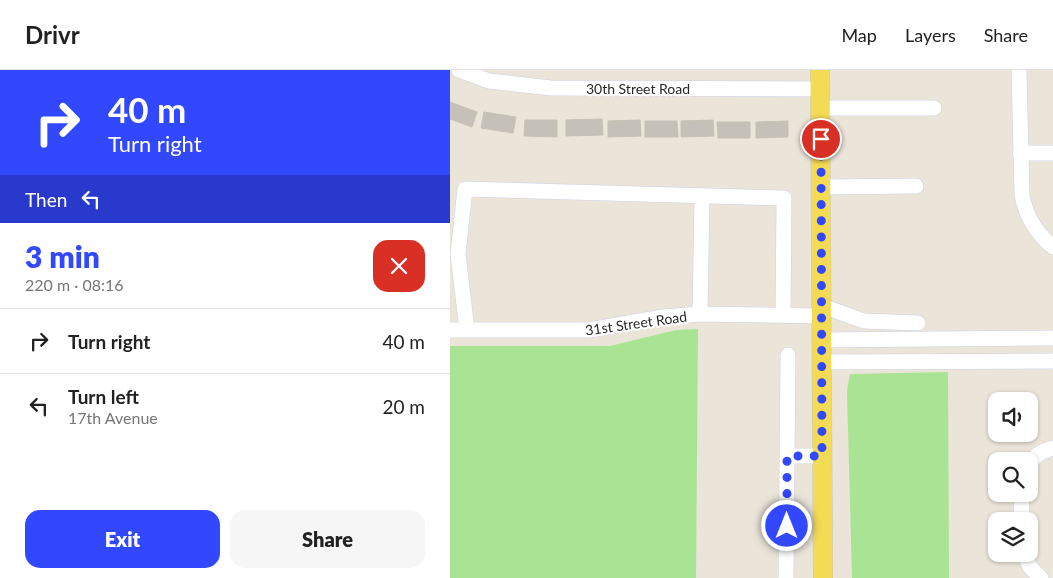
<!DOCTYPE html>
<html lang="en">
<head>
<meta charset="utf-8">
<style>
  body { margin:0; font-family:Lato,sans-serif; background:#f6f6f6; color:#222; height:100vh; display:flex; flex-direction:column; font-size:19px; white-space:nowrap }
  * { box-sizing:border-box; margin:0 }
  p { font-size:16px; color:#767676 }
  .icon { flex:none; width:28px; height:28px; fill:none; stroke:currentColor; stroke-width:2; stroke-linecap:round; stroke-linejoin:round }
  .map { position:relative; flex:1; overflow:hidden }
  .side { display:flex; flex-direction:column; background:#fff; width:450px }
  .side>* { flex:none }
  .guide { background:#3248ff; color:#fff; overflow:hidden }
  .controls { position:absolute; left:538px; top:322px; display:grid; gap:10px }
  .controls a { display:grid; place-items:center; width:50px; height:50px; border-radius:10px; background:#fff; box-shadow:0 1px 4px #0004; font-size:25px }
  .pin { position:absolute; display:grid; place-items:center; width:42px; height:42px; color:#fff; margin:-21px; border:2px solid #fff; border-radius:50%; box-shadow:0 1px 5px #0007 }
  .me { position:absolute; width:55px; margin:-28px; rotate:0deg; stroke-linejoin:round; filter:drop-shadow(0 0 4px #0008) }
  .turn { display:flex; align-items:center; gap:18px; height:105px; padding:0 25px; font-size:22px }
  .turn .icon { width:65px; height:65px; stroke-width:2.5 }
  .turn b { display:block; font-size:35px; line-height:42px }
  .then { display:flex; align-items:center; height:48px; padding:0 25px; background:#0003; gap:10px; font-size:19px }
  .round { display:grid; place-items:center; flex:none; width:52px; height:52px; border-radius:15px; background:#f6f6f6 }
  .headline { display:flex; align-items:center; justify-content:space-between; height:85px; padding:0 25px }
  h1 { font-size:30px; font-weight:800; line-height:38px; color:#3248ff }
  .primary-button { display:flex; gap:10px; margin-top:auto; padding:10px 25px }
  .primary-button a { flex:1; height:58px; border-radius:15px; background:#3248ff; color:#fff; font-size:20px; font-weight:800; line-height:58px; text-align:center }
  .primary-button a+a { background:#f6f6f6; color:#222 }
  ul { padding:0; list-style:none }
  li { display:flex; align-items:center; gap:15px; height:65px; padding:0 25px; border-top:1px solid #e0e0e0 }
  li div { flex:1 }
  li b { display:block; font-size:19px }
  li em { font-style:normal }
  header { display:flex; align-items:center; gap:30px; box-sizing:border-box; height:70px; padding:0 25px; background:#fff; border-bottom:1px solid #e0e0e0 }
  header strong { font-size:24px }
  nav { display:flex; gap:28px; margin-inline-start:auto; font-size:18px }
  main { display:flex; flex:1; min-height:0 }
  .map>svg:first-child { display:block }
  .green { fill:#a8e493 }
  .building { fill:#c6c1b8; stroke:#c6c1b3 }
  .lines { fill:none; stroke-linecap:round; stroke-linejoin:round }
  .minor-casing { stroke:#ced0e2; stroke-width:16 }
  .major-casing { stroke:#c7c7c7; stroke-width:20 }
  .minor { stroke:#fff; stroke-width:15 }
  .major { stroke:#f4db55; stroke-width:19 }
  .route { stroke:#3248ff; stroke-width:9; stroke-dasharray:0 16.2 }
  .labels { text-anchor:middle; dominant-baseline:central; stroke-width:4.5; stroke-linejoin:round; paint-order:stroke }
  .street-label { font-size:14px; fill:#282828; stroke:#fff }
</style>
</head>
<body>
<header>
<strong>Drivr</strong>
<nav><a>Map</a><a>Layers</a><a>Share</a></nav>
</header>
<main>
<section class="side">
<div class="guide">
<div class="turn"><svg class="icon" aria-label="right" viewBox="0 0 24 24"><path d="M7 20v-9h11M14 6l5 5-5 5"/></svg><div><b>40 m</b>Turn right</div></div>
<div class="then">Then<svg class="icon" aria-label="left" viewBox="0 0 24 24"><path d="M17 20v-9H6M10 6l-5 5 5 5"/></svg></div>
</div>
<div class="headline"><div><h1>3 min</h1><p>220 m · 08:16</p></div><a class="round" style="background:#d93025;color:#fff"><svg class="icon" aria-label="close" viewBox="0 0 24 24"><path d="M6 6l12 12M18 6L6 18"/></svg></a></div>
<ul>
<li><svg class="icon" aria-label="right" viewBox="0 0 24 24"><path d="M7 20v-9h11M14 6l5 5-5 5"/></svg><div><b>Turn right</b></div><em>40 m</em></li>
<li><svg class="icon" aria-label="left" viewBox="0 0 24 24"><path d="M17 20v-9H6M10 6l-5 5 5 5"/></svg><div><b>Turn left</b><p>17th Avenue</p></div><em>20 m</em></li>
</ul>
<div class="primary-button"><a>Exit</a><a>Share</a></div>
</section>
<div class="map">
<svg width="603" height="508" viewBox="0 0 603 508">
  <rect width="100%" height="100%" fill="#ebe4d9"/>
  <path class="green" d="M248 259 246 508H0V276H160L226 260Z
    M498 302 499 508H402L397 321 400 304Z"/>
  <path class="building" d="M0 32 27 42 22 57 0 49Z
    M34 42 66 47 63 63 31 58Z
    M152 49 153 65 116 66V50Z
    M75 50H107V67L74 66Z
    M190 50 191 66 158 67V51Z
    M263 50 264 66 231 67V51Z
    M195 51H227L228 67H195Z
    M338 51V67L306 68V52Z
    M267 52H300V68H268Z"/>
  <g class="lines">
    <defs>
      <path id="minor" d="M9 0 39 11 101 18 370 19
        M569 0 572 125C576 147 586 163 603 177
        M370 38H484
        M570 83H603
        M371 117 466 116
        M372 236 414 251 468 253
        M250 244 252 126
        M0 260H139L213 247 250 244 372 246
        M17 260 8 184 15 119 334 128 333 245
        M372 270 603 268
        M372 292 603 291
        M337 386H372
        M579 395C584 386 593 380 603 378
        M571 451 572 424
        M574 484 580 497 591 508
        M336 508 338 285"/>
      <path id="major" d="M370 0 373 508"/>
    </defs>
    <use href="#minor" class="minor-casing"/>
    <use href="#major" class="major-casing"/>
    <use href="#minor" class="minor"/>
    <use href="#major" class="major"/>
  </g>
  <g class="lines">
    <path class="route" d="M337 456V386H372L371 69"/>
  </g>
  <g class="labels">
    <g class="street-label">
      <text x="188" y="18">30th Street Road</text>
      <text transform="translate(186 253) rotate(-8)">31st Street Road</text>
    </g>
  </g>
</svg>
<div class="controls">
<a><svg class="icon" aria-label="sound" viewBox="0 0 24 24"><path d="M4 9h4l5-4v14l-5-4H4zM17 9q2 3 0 6"/></svg></a>
<a><svg class="icon" aria-label="search" viewBox="0 0 24 24"><circle cx="10" cy="10" r="6"/><path d="M15 15l6 6"/></svg></a>
<a><svg class="icon" aria-label="layers" viewBox="0 0 24 24"><path d="M12 4l9 5-9 5-9-5zM3 14l9 5 9-5"/></svg></a>
</div>
<div class="pin" style="left:371px;top:69px;background:#d93025"><svg class="icon" aria-label="arrive" viewBox="0 0 24 24"><path d="M6 21V4h12l-3 4 3 4H6"/></svg></div>
<svg class="me" style="left:337px;top:456px" viewBox="-20 -20 40 40"><circle r="17" fill="#3248ff" stroke="#fff" stroke-width="3"/><path d="M0-11L8 9 0 5-8 9z" fill="#fff"/></svg>
</div>
</main>
</body>
</html>
